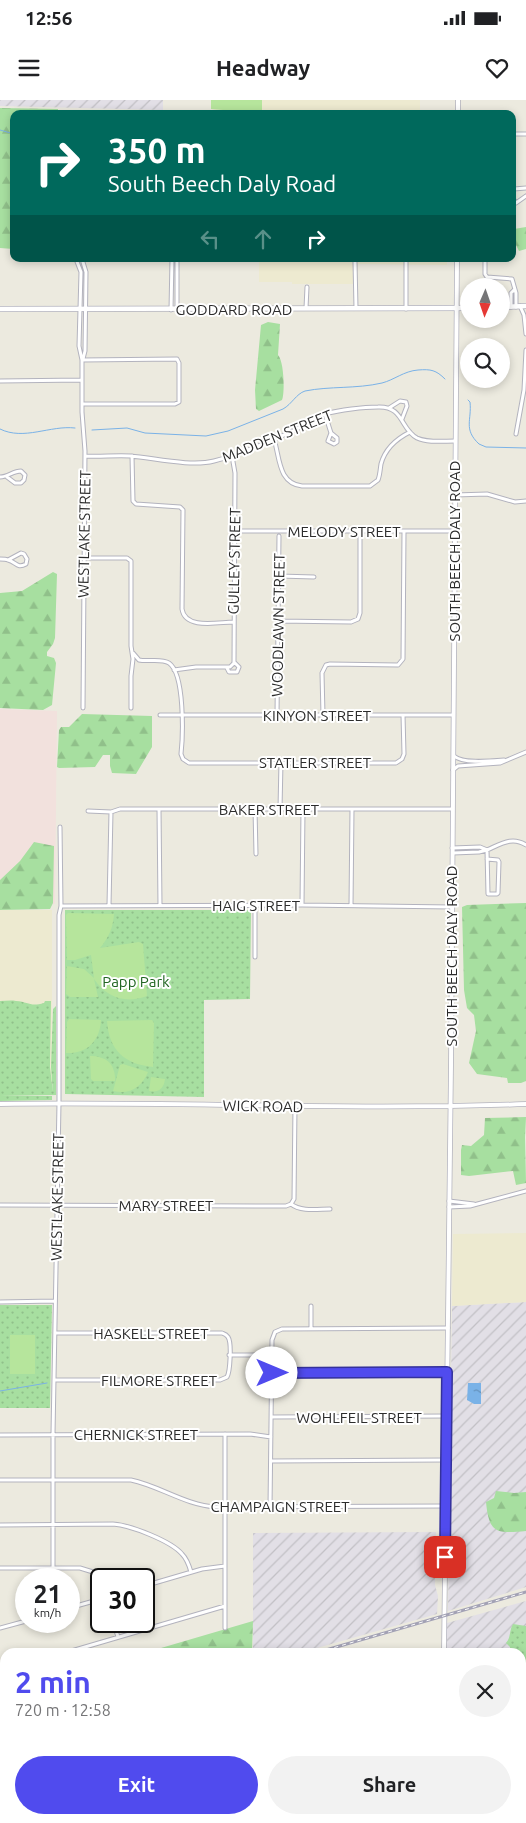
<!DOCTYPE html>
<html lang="en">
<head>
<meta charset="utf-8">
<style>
  body { margin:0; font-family:Ubuntu,sans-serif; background:#f2f2f2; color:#202124; height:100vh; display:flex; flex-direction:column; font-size:19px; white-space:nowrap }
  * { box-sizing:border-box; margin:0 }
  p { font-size:16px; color:#757577 }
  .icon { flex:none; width:28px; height:28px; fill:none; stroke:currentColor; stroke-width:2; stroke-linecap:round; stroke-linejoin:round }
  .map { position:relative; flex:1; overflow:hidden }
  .drawer { position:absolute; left:0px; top:1548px; width:526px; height:176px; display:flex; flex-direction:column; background:#fff; border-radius:15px 15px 0 0; box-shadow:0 2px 8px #0003 }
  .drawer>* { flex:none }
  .guide { position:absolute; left:10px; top:10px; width:506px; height:152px; border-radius:10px; box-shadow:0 2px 8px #0003; background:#00695c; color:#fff; overflow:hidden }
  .needle { width:32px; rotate:182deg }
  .tools { position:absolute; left:460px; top:178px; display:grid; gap:10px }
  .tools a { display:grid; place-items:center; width:50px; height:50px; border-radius:50%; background:#fff; box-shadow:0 2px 8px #0003; font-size:25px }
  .speed { position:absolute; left:15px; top:1468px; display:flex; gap:10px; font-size:25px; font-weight:700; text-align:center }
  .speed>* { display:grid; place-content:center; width:65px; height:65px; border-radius:50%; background:#fff; box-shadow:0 2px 8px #0003; line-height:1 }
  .speed small { font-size:12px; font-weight:400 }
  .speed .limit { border:2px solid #111; border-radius:8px; background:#fff; color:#111 }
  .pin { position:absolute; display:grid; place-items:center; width:42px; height:42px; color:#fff; margin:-21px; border-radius:10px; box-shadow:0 2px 8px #0006 }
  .me { position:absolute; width:55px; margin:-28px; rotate:90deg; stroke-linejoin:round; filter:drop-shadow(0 0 4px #0008) }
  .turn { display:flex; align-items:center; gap:18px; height:105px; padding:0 15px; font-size:22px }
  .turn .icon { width:65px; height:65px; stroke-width:2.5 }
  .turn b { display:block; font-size:35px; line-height:42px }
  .lanes { display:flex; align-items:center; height:48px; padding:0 15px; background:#0003; justify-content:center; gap:25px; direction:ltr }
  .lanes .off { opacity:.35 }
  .round { display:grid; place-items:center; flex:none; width:52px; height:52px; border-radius:26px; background:#f2f2f2 }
  .headline { display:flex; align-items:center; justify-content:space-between; height:85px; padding:0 15px }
  h1 { font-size:30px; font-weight:700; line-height:38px; color:#504bee }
  .primary-button { display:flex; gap:10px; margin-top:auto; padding:10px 15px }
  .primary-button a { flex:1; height:58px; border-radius:30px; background:#504bee; color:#fff; font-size:20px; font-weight:700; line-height:58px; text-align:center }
  .primary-button a+a { background:#f2f2f2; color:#202124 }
  .status { display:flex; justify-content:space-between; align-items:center; height:35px; padding:0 25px; background:#fff; direction:ltr }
  .status svg { height:14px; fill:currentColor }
  header { display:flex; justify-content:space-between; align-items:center; height:65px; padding:0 15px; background:#fff; font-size:22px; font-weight:700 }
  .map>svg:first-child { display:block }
  .industrial { fill:url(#industrial-furrows) }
  .education { fill:#edead0 }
  .medical { fill:#f2e1dd }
  .grass { fill:url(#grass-dots) }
  .forest { fill:url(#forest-firs) }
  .pitch { fill:#b6e59c }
  .water { fill:url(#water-ripples) }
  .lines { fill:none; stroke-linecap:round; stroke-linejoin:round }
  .stream { stroke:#7ab2e7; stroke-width:1 }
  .minor-casing { stroke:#b3b3be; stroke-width:5 }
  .tertiary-casing { stroke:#b3b3be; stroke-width:5.5 }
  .secondary-casing { stroke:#b3b3be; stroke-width:6 }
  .minor { stroke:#fff; stroke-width:3 }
  .tertiary { stroke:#fff; stroke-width:4 }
  .secondary { stroke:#fff; stroke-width:4.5 }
  .rail-casing { stroke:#a3a2b5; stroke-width:3 }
  .rail { stroke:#fff; stroke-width:1; stroke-dasharray:4; stroke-linecap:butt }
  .route-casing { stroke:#34319b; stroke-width:12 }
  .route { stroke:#504bee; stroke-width:9 }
  .labels { text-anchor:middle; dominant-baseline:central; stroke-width:4; stroke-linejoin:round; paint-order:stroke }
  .street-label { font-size:15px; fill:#2c2c2c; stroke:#fff }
  .park-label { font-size:15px; fill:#206521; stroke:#fff }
</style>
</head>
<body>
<div class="status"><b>12:56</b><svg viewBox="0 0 49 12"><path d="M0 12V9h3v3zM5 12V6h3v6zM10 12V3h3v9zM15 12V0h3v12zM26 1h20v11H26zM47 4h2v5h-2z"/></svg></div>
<header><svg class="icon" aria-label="menu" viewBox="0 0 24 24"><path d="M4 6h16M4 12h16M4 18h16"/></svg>Headway<svg class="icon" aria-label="heart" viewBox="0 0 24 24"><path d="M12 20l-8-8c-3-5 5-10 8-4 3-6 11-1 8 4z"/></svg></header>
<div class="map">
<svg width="526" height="1723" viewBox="0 0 526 1723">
  <defs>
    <pattern id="industrial-furrows" width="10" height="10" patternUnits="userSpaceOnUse" patternTransform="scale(1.25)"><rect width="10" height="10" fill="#e2dfe6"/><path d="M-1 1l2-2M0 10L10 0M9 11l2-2" fill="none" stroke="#c2c0c5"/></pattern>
    <pattern id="grass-dots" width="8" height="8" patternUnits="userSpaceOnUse" patternTransform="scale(1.25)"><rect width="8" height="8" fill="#a7dfa0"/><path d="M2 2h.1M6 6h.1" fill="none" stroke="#90c08a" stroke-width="1.8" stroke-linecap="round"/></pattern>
    <pattern id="forest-firs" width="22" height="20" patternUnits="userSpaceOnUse" patternTransform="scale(1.25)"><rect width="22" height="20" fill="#a7dfa0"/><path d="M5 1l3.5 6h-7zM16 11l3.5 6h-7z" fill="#90c08a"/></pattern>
    <pattern id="water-ripples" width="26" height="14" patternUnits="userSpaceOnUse" patternTransform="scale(1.25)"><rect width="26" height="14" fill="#7ab2e7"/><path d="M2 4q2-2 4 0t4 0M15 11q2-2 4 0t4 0" fill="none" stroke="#6491bb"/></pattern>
  </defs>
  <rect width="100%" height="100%" fill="#eceadf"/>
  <path class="industrial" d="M0 0H163V10L0 6Z
    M526 1202V1487L448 1511 452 1206Z
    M436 1432 435 1485 438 1496 437 1514 303 1552H253V1433Z
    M526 1501V1583H521V1552H447V1523Z
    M5 1655V1719H45V1723H0V1656Z"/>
  <path class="education" d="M213 0H420V14H214Z
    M259 159H447V165L358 164V184H292V182H259Z
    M0 810H52V994L0 995Z
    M526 1133V1202L452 1206 453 1134Z
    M5 1593V1635L0 1637V1595Z"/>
  <path class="medical" d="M0 609 57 611 55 804H0Z"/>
  <path class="grass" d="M65 810H251L250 899 204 900V997L65 994Z
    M0 901C5 901 11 900 16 901 29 902 30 907 44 903L45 901H51L50 967 53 993 51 967 53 909 56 906V995L0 996Z
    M0 996H52V1000L0 1001Z
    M0 1205H52L50 1308H0Z
    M513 1524 526 1526V1573H521V1552H505L510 1550V1547L506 1543C511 1538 509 1531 513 1524Z"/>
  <path class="forest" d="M0 8 58 9V14H14V121L12 122 14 134 13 149 0 148Z
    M526 127V149L519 151 516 145 514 129Z
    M268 222 280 224 278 255C284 261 285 293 282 300L259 311 256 309 255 290 261 225Z
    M53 472 57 474 55 538 53 544 47 552V556L54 558 56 563 52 605 43 610 0 608V493L22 491Z
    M82 614 152 616V647L136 674 112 673 110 666V655H103L95 667 59 668 57 667 59 630 61 627H69Z
    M34 742 54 746 53 803 50 809 0 810V780L20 761Z
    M526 803V981L521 983H508L507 978 477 974 469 963 476 931 474 915 467 908 464 890 462 807 467 805Z
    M526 1017 525 1037 526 1083 516 1085 513 1071 469 1076 461 1075V1050L462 1045 471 1046 484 1035 485 1018Z
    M496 1391 514 1393 526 1392V1431C496 1434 489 1433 486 1402L494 1398Z
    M253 1521 252 1552H161V1548Z"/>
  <path class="pitch" d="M211 0H262V10L260 13 211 9Z
    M68 813 114 814C113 828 109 837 100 848L139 842 143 844 147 896C126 904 107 898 94 879L98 897H70L66 894 67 866 84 869 94 878 91 855 75 860H67L66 815Z
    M69 919 101 920C100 941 87 954 66 953L67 922Z
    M152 920 154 923 153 967C124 964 109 950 107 921Z
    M90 956C106 956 116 964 115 981H93L91 979Z
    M123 964 148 972C142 987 130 995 113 991L120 965Z
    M151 977 165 979C164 989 158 993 149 991Z
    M10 1235H35V1274H10Z"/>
  <path class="water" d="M468 1283H481V1304H474L467 1300Z"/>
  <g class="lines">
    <path class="stream" d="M0 30 14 34
      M468 300 470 302C472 320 463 329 479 344L486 347 526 348
      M0 329C24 341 50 325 75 328
      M92 330 127 328 145 333 206 336 228 331 283 309C292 304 296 294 305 291 330 286 356 289 382 283 394 280 404 271 418 270 431 269 436 270 445 279
      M0 1291 47 1283"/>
    <defs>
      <path id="minor" d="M175 14H206
        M512 34H526
        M512 93 514 89 526 88
        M512 97 516 103 526 96
        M76 159 81 172 79 246 82 260V312L85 351 83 608
        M82 159 86 172 85 251 83 259
        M485 159V174L487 177 512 179 516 193V207
        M355 162 356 208
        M406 162V209
        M520 206 524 215 526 234
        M511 207V193L514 190
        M306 208 307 187
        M177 209V159
        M171 210 172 159
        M0 281 82 280
        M82 304H175L179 302V263L177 259 82 260
        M389 308 400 301 406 302 407 306 402 319
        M325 314 331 333 328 341 334 344 337 342V338L331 333
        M516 334 524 290 526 250
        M274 339C280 358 278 383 302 386H370L378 380C380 375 380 370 381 364 385 349 396 339 410 332
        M85 356C100 357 115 355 131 356 154 358 191 367 214 361 242 354 268 342 295 330 305 325 314 317 325 314 340 310 363 307 378 307 404 306 400 329 417 338 428 343 443 341 455 341
        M132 356 133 401 136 404 180 407 183 410 182 509C185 530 219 522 233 522
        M0 377C8 377 13 371 21 371L25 375 24 380 21 383H15L7 377
        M455 395 487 394 515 402 526 401
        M234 431H454
        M84 458H127L131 461V546L133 559 131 576V608
        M0 459C3 459 6 459 8 460 16 462 17 469 26 464L27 459 24 454 21 453 8 460
        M279 476 314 477
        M278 521 351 522 358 519 360 513V432
        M133 553 139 560C148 562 161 558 169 563 185 574 183 636 181 654L183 659 189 663H396L402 659 404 654 403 615
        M227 568 229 572H237L239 567 234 562
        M174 570 196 567H230L234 563 235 373 232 356
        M160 615H453
        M277 615 279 436
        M323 615 322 573 326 565 330 564 398 565 403 559 404 432
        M454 656C463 664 491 661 504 660
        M453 670 458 666 500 663 526 652
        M159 709 160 806
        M255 709 256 754
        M280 709 281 662
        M88 711 111 712 120 709H452
        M452 748 480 747 487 750 479 752 453 753
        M487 759 498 760 499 762 498 793 497 794H488L487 750C501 744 512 736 526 745
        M109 805 111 712
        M302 805 303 709
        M61 806 302 805 452 807
        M351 806 352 709
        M255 857V806
        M449 1101 474 1104
        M291 1104 294 1099 295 1006
        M0 1105 286 1106 291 1104C301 1112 318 1109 330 1109
        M449 1107 470 1106 526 1091
        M0 1202 55 1201
        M311 1206V1229
        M229 1255H272
        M272 1273 447 1272
        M54 1280H220L227 1277C230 1272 232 1243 228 1237 226 1234 225 1234 222 1233H55
        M272 1317 446 1316
        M0 1335 250 1334 271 1337
        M271 1361 446 1360
        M0 1380H131C160 1386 185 1405 216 1407L445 1406
        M270 1407 272 1240 275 1232 282 1229 448 1228
        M0 1425 113 1424C130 1425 171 1441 182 1454 187 1459 189 1465 191 1472
        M0 1468H80L93 1472 101 1481
        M53 1468V1334L59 1003V815L61 806 60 727
        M144 1486 202 1469 225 1466
        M69 1508 101 1499
        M113 1521 118 1537
        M0 1528 26 1521
        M225 1528V1334
        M68 1552 225 1506
        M0 1573 5 1571
        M521 1601H526
        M521 1631H526
        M521 1659 526 1658
        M521 1680H526
        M521 1701H526
        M95 1723V1719
        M144 1723V1719
        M192 1723V1719
        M244 1723V1719
        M308 1723V1719
        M454 1723V1719"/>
      <path id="tertiary" d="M458 14V0
        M0 1004C175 1001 351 1011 526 1004
        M444 1552 451 965 457 159
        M442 1723V1719"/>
      <path id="secondary" d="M501 207 526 206
        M0 209 469 208"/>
    </defs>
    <use href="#minor" class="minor-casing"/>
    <use href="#tertiary" class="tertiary-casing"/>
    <use href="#secondary" class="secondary-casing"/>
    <use href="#minor" class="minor"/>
    <use href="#tertiary" class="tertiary"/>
    <use href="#secondary" class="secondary"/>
    <defs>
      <path id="rail" d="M319 1552 526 1492
        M0 1650 5 1649"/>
    </defs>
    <use href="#rail" class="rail-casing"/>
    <use href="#rail" class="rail"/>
  </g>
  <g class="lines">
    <defs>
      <path id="route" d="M272 1273 447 1272 445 1457"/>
    </defs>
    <use href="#route" class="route-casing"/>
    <use href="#route" class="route"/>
  </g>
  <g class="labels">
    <g class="street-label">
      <text x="234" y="209">GODDARD ROAD</text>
      <text transform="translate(277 336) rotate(-22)">MADDEN STREET</text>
      <text x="344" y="431">MELODY STREET</text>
      <text transform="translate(84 434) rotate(-89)">WESTLAKE STREET</text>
      <text transform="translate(454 451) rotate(-90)">SOUTH BEECH DALY ROAD</text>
      <text transform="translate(234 461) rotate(-89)">GULLEY STREET</text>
      <text transform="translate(278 525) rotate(-89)">WOODLAWN STREET</text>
      <text x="317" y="615">KINYON STREET</text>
      <text x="315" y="662">STATLER STREET</text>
      <text x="269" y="709">BAKER STREET</text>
      <text x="256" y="805">HAIG STREET</text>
      <text transform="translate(451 856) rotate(-90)">SOUTH BEECH DALY ROAD</text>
      <text transform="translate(263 1006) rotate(1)">WICK ROAD</text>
      <text transform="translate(57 1097) rotate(-89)">WESTLAKE STREET</text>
      <text x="166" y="1105">MARY STREET</text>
      <text x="151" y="1233">HASKELL STREET</text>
      <text x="159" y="1280">FILMORE STREET</text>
      <text x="359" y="1317">WOHLFEIL STREET</text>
      <text x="136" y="1334">CHERNICK STREET</text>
      <text x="280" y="1406">CHAMPAIGN STREET</text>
    </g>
    <g class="park-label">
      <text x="136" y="881">Papp Park</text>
    </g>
  </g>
</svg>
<div class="tools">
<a><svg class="needle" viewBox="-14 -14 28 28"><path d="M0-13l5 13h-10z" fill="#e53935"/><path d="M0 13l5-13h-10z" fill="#757577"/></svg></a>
<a><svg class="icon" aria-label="search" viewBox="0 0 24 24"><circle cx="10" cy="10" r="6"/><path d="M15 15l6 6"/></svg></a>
</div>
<div class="speed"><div>21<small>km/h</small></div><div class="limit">30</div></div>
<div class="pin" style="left:445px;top:1457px;background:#d93025"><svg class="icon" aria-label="arrive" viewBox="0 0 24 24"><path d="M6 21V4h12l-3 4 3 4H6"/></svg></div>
<svg class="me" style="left:272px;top:1273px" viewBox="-20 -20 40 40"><circle r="19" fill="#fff"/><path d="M0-13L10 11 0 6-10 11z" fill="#504bee"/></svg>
<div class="guide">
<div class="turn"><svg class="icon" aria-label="right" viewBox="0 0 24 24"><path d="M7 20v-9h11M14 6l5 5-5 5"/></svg><div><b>350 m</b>South Beech Daly Road</div></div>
<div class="lanes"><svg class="icon off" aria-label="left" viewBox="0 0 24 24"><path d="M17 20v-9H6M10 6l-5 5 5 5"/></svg><svg class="icon off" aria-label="ahead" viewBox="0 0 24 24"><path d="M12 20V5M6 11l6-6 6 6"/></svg><svg class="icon" aria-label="right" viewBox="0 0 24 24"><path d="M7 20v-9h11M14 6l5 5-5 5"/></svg></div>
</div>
<section class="drawer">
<div class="headline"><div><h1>2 min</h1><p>720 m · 12:58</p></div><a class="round"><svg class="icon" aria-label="close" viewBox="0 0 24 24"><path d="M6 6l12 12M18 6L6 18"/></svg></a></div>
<div class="primary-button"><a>Exit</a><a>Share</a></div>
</section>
</div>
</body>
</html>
